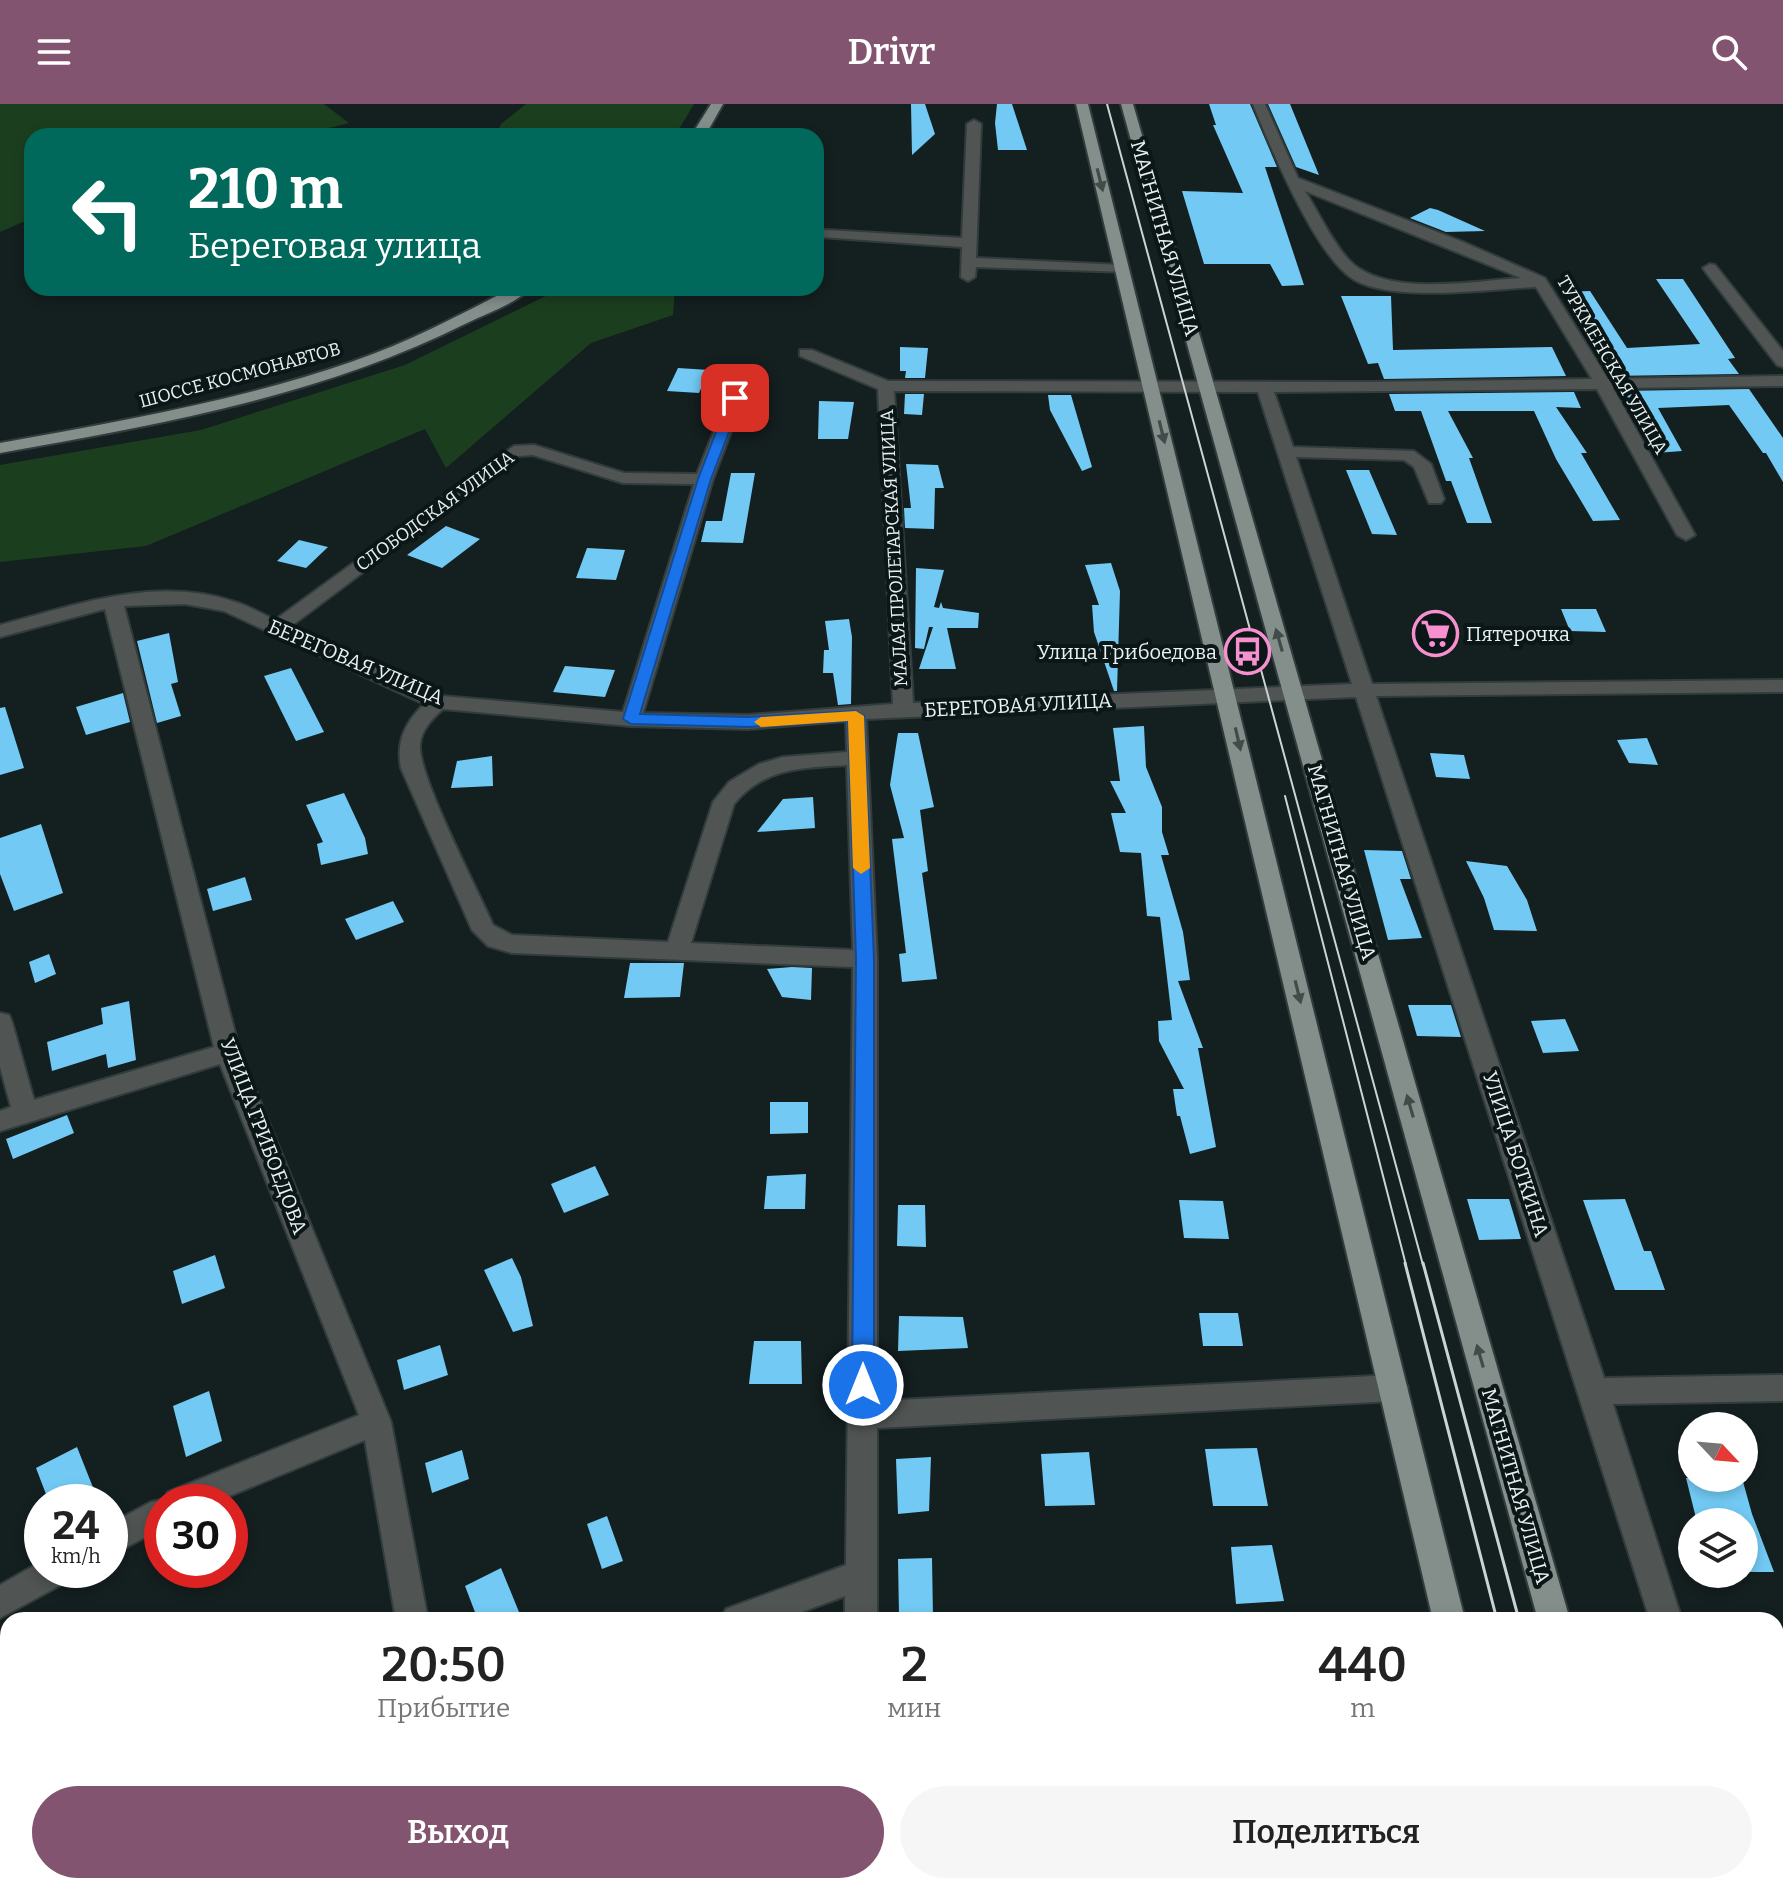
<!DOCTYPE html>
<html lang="ru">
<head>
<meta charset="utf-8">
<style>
  body { margin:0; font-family:Bitter,serif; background:#f6f6f6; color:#222; height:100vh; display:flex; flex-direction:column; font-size:30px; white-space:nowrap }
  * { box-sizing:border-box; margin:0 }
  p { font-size:26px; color:#767676 }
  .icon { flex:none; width:44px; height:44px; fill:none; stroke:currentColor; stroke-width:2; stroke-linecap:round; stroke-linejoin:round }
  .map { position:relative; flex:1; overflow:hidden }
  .side { position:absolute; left:0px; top:1508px; width:1784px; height:282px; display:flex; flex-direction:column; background:#fff; border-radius:24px 24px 0 0; box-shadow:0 4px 12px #0003 }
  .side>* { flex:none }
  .top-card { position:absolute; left:24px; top:24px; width:800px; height:168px; border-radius:24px; box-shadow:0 4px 12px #0003; background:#00695c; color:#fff; overflow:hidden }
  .needle { width:52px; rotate:116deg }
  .controls { position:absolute; left:1678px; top:1308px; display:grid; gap:16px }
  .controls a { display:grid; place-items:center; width:80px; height:80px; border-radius:50%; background:#fff; box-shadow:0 4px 12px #0003; font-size:40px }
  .speed { position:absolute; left:24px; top:1380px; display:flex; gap:16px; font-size:40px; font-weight:700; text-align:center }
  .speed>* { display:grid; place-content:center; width:104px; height:104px; border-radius:50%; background:#fff; box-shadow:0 4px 12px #0003; line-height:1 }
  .speed small { font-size:20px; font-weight:400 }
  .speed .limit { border:12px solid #d22; background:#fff; color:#111 }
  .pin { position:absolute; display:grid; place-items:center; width:68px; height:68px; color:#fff; margin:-34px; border-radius:16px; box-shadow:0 4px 12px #0006 }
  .me { position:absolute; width:88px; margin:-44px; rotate:0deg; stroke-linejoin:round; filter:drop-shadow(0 0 6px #0008) }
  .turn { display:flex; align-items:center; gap:28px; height:168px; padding:0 32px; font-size:36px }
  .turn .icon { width:104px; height:104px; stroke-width:2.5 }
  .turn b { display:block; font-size:56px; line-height:68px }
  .eta { display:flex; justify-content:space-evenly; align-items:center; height:136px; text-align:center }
  .eta b { font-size:48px; font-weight:600; line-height:56px }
  .cta { display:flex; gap:16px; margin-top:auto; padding:16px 32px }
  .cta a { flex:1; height:92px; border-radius:48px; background:#82546f; color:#fff; font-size:32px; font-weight:600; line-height:92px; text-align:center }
  .cta a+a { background:#f6f6f6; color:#222 }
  header { display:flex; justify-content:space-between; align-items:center; height:104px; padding:0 32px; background:#82546f; color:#fff; font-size:36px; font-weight:600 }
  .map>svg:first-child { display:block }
  .green { fill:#1b3f1e }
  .building { fill:#72caf4 }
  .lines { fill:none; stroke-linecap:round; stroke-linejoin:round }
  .street-casing { stroke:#323c3d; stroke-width:4 }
  .primary-casing { stroke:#323c3d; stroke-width:4 }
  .street { fill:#505553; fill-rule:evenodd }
  .primary { fill:#848e8a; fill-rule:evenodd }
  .tram-far1 { stroke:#ccd3d4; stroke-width:2 }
  .tram { stroke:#ccd3d4; stroke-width:3 }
  .oneway { fill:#414c4a }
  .route { fill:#1a73e8; stroke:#114b97; stroke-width:2 }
  .slow { fill:#f59e0b }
  .labels { text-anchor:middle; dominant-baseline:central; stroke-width:8; stroke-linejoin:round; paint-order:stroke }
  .far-street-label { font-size:18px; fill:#e9f0f1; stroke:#0b1616 }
  .street-label { font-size:20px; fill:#e9f0f1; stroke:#0b1616 }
  .poi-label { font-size:20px; fill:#e9f0f1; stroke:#0b1616; text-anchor:start }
</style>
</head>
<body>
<header><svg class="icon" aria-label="menu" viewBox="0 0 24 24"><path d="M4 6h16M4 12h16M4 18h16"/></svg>Drivr<svg class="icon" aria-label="search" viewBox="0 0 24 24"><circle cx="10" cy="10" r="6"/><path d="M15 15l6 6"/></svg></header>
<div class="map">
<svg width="1783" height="1789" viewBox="0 0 1783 1789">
  <rect width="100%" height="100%" fill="#141f20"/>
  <path class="green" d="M0 0H324L349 19 296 32H32V114L0 128Z
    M526 0H694L675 32H496L501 20Z
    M562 184H675L673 211 591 239 446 364 425 325 146 442 0 458V361L201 326 405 261Z"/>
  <path class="building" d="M911 0H925L935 30 912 51Z
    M997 0H1012L1027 46H998L995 19Z
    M1209 0H1250L1277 63H1265L1304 181 1282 182 1270 160H1204L1182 87 1243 89 1213 21H1216Z
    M1268 0H1290L1319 71 1296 63Z
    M1430 104 1438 106 1485 127 1446 128 1410 114Z
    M1656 175H1683L1735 254 1728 255 1739 270 1610 272 1592 242H1596L1564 188 1590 187 1627 244 1700 240Z
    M1341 192H1391L1393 246 1552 243 1566 272 1384 275 1378 259 1368 260Z
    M900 243 928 244 925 274H905L906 267H900Z
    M678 264 709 266 699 289 667 287Z
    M1749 285 1783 334V378L1766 349H1763L1729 301 1658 304 1682 347 1656 349 1618 287Z
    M1574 288 1581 304 1556 303 1587 349H1581L1620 416 1593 417 1556 355 1534 307H1448L1473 354H1469L1492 419H1467L1451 377H1446L1421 307H1395L1389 290Z
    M905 290H924L922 311 904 310Z
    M1048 291H1071L1092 363 1082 367 1050 306Z
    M819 297 854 298 848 335H818Z
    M906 360 938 361 944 384H935L934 425 905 424 904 404H911Z
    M1346 366H1369L1397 431 1372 430Z
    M731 369H755L743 439 701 438 706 417H722Z
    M446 422 480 435 442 464 407 451Z
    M299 436 328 443 306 464 277 457Z
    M587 444 625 446 616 476 576 474Z
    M1111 459 1120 487 1117 587H1114L1094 528 1092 501H1099L1085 461Z
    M916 464 944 466 934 503 939 504 941 498 943 504 979 509 978 524H947L956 565H919L933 523H929L924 545 915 544Z
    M1561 505H1596L1606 528 1570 527Z
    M849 515 852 533 851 600 838 601 833 569H823L824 546H829L825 517Z
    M1447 517 1457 538 1426 540 1416 519Z
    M169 529 178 578 171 580 181 612 157 619 137 537Z
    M565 562 615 566 605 593 553 588Z
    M291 564 324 628 296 637 264 572Z
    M123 589 130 618 86 631 76 603Z
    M5 603 24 664 0 671V604Z
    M1144 622 1146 663 1162 703V728L1169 751H1161L1183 828 1190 876 1178 877 1203 944H1198L1216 1043 1190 1050 1180 1012H1177L1173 985H1184L1159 937 1158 917 1172 916 1160 813 1147 812 1141 749 1120 748 1111 709H1126L1110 677H1120L1113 624Z
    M898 629H918L934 703 920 706 928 767 922 769 937 875 902 878 899 850 906 849 892 735 904 734 890 681Z
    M1647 634 1658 661 1629 659 1617 636Z
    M1430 649 1464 651 1470 675 1436 673Z
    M492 652 493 682 451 684 457 657Z
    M344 689 365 734 368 750 321 761 317 740 323 738 306 701Z
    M813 693 815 724 757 728 783 695Z
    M41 720 63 789 14 807 0 770V734Z
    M1364 746 1402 747 1411 775H1400L1422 834 1388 836Z
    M1466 757 1507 762 1527 796 1537 827 1494 826 1484 794Z
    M245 773 252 796 213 807 207 785Z
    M393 797 404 818 356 836 345 815Z
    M49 850 56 870 35 879 29 858Z
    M630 859H684L680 893 624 894Z
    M792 863 812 864 811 896 782 893 767 865Z
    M129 897 136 956 108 964 106 950 52 967 47 938 103 920 101 904Z
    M1408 901H1451L1461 933 1417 932Z
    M1565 915 1579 947 1543 949 1531 917Z
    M770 998H808V1029L770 1030Z
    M67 1011 74 1029 13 1055 6 1035Z
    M595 1062 609 1091 564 1109 551 1080Z
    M806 1070 805 1105H764L767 1072Z
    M1467 1095H1509L1521 1135 1479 1136Z
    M1625 1095 1644 1147H1651L1665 1186H1615L1583 1096Z
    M1179 1096 1223 1097 1229 1135 1184 1134Z
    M898 1101H925L926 1143 897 1142Z
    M215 1151 225 1184 182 1200 173 1167Z
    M512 1154 521 1173 533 1222 513 1228 484 1166Z
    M1199 1209H1238L1243 1242H1203Z
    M899 1212 963 1213 968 1244 898 1247Z
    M754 1237H801L802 1280H749Z
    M440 1241 448 1271 404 1286 397 1256Z
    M209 1287 222 1337 186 1353 173 1302Z
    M77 1343 94 1386 72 1398H49L36 1364Z
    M1257 1344 1268 1402H1213L1205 1345Z
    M462 1346 469 1375 432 1389 425 1359Z
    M1089 1348 1095 1401 1045 1402 1041 1350Z
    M931 1353 929 1407 898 1410 896 1355Z
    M1686 1374H1742L1752 1410 1774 1468H1744V1418H1697Z
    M607 1412 623 1457 602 1465 587 1420Z
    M1272 1441 1284 1497 1236 1500 1231 1443Z
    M932 1454 933 1513 899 1512 898 1455Z
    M501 1464 519 1508 502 1516H478L465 1482Z"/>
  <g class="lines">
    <defs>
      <path id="street" d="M1253 0H1265L1298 74 1463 138 1545 174 1608 275 1783 272V282L1613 284 1695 431 1686 436 1677 431 1597 285 1274 288 1293 343 1414 347 1431 360 1444 395 1441 399H1429L1414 363 1404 356 1296 353 1372 580 1783 576V588L1376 592 1604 1274 1783 1271V1297L1613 1300 1682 1516H1650L1356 593 866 615 877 855V1297L1394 1271 1404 1275 1408 1284 1404 1293 1394 1297 877 1324V1516H845V1492L780 1516H721L726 1505 846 1461 853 863 512 849 488 842 472 826 401 664C396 637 405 619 424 600L224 507 185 500 124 502 240 948 391 1318 428 1516H396L365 1336 215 1398H162V1424L110 1452V1420L151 1398 165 1395 168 1388 359 1311 220 960 0 1027V1007L11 1003 0 963V909L9 911 12 918 34 996 214 943 105 505 0 533V521C76 501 157 471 235 498 249 502 262 510 275 516L514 342 534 341 624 369 697 370 738 267 746 262 754 267 713 375 643 609 748 611 893 600 878 285 800 252V246H812L888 277 1368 278 1592 275 1536 183C1490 185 1392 199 1353 175 1315 151 1270 42 1253 0ZM1305 87 1521 174C1473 177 1383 194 1348 155 1331 136 1319 109 1305 87ZM894 287 1258 288 1352 580 913 599ZM533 351 623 379 694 380 623 608 442 592 290 523 518 352ZM443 605 631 622 748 625 846 617 847 648 783 653 759 660 729 678 713 698 668 838 512 831 493 821C478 786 418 672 420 641 421 626 432 615 443 605ZM847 661 853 846 691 839 734 700C764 663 803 664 847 661Z
        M974 16 981 20 976 154 1122 161 1129 165 1127 168 976 163 975 173 968 177 961 173 962 143 821 133V127L826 126 962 134 967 20Z
        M1710 160 1715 161 1783 247V263L1777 261 1705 167 1703 164Z
        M42 1457V1466H73L68 1477 0 1514V1481Z
        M8 1749V1782H16L0 1789V1752Z
        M459 1782H495L497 1789H461Z
        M841 1782H877V1789H841Z
        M1731 1782H1767L1769 1789H1733Z"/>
      <path id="primary" d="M711 0H723L705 32H691Z
        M1076 0H1088L1465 1516H1433Z
        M1121 0H1133L1570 1516H1538Z
        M512 184H531C515 200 487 209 467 219 322 292 158 321 0 349V339C117 318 238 297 351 258 407 239 460 211 512 184Z
        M1495 1782H1531L1533 1789H1497Z
        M1611 1782H1647L1649 1789H1613Z"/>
    </defs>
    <use href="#street" class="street-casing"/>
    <use href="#primary" class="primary-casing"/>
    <use href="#street" class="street"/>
    <use href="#primary" class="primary"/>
    <path class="tram-far1" d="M1107 0 1423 1161
      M1285 692 1406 1161"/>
    <path class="tram" d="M1405 1159 1497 1516
      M1423 1159 1519 1516
      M1566 1782 1568 1789
      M1591 1782 1593 1789"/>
  </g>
  <defs><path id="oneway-solid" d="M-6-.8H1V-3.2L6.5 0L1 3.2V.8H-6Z" transform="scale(2)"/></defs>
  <g class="oneway">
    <use href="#oneway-solid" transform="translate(1100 76) rotate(76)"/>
    <use href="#oneway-solid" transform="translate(1162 328) rotate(76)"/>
    <use href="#oneway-solid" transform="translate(1279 536) rotate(-106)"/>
    <use href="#oneway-solid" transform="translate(1238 635) rotate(77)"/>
    <use href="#oneway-solid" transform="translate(1298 888) rotate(76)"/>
    <use href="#oneway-solid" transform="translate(1410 1002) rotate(-106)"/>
    <use href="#oneway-solid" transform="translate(1480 1252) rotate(-106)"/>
  </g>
  <path class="route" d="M735 290 742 294 711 375 640 610 748 613 856 607 864 612 874 855V1281L871 1288 863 1291 855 1288 852 1281 856 855 848 617 748 623 631 620 623 615 698 375 729 294Z"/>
  <path class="slow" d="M856 607 864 612 870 764 861 770 853 764 848 617 761 623 754 618 761 613Z"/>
  <defs>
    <symbol id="supermarket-ring" viewBox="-11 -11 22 22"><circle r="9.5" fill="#0b1616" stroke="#f790ce" stroke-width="1.5"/><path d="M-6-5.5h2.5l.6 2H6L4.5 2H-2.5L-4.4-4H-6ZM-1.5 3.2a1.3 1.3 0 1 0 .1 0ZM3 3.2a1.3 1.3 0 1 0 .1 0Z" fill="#f790ce"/></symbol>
    <symbol id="bus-ring" viewBox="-11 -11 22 22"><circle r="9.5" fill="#0b1616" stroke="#f790ce" stroke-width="1.5"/><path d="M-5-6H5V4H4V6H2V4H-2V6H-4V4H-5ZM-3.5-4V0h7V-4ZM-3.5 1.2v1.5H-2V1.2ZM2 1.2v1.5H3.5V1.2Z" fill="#f790ce"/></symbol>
  </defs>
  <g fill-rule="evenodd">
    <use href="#supermarket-ring" x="1410" y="504" width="51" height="51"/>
    <use href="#bus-ring" x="1222" y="522" width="51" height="51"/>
  </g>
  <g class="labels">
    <g class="far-street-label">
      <text transform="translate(1612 261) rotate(60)">ТУРКМЕНСКАЯ УЛИЦА</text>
      <text transform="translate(240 271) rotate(-15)">ШОССЕ КОСМОНАВТОВ</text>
      <text transform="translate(435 407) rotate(-36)">СЛОБОДСКАЯ УЛИЦА</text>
      <text transform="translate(894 444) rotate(-93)">МАЛАЯ ПРОЛЕТАРСКАЯ УЛИЦА</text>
    </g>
    <g class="street-label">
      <text transform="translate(1165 134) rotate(74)">МАГНИТНАЯ УЛИЦА</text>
      <text transform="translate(356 558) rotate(23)">БЕРЕГОВАЯ УЛИЦА</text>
      <text transform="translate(1018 601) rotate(-3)">БЕРЕГОВАЯ УЛИЦА</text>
      <text transform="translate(1342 758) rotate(74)">МАГНИТНАЯ УЛИЦА</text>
      <text transform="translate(264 1032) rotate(69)">УЛИЦА ГРИБОЕДОВА</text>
      <text transform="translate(1516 1050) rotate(72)">УЛИЦА БОТКИНА</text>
      <text transform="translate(1516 1382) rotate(74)">МАГНИТНАЯ УЛИЦА</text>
    </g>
    <g class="poi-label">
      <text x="1466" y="530">Пятерочка</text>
      <text x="1217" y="548" text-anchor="end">Улица Грибоедова</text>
    </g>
  </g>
</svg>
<div class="controls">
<a><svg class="needle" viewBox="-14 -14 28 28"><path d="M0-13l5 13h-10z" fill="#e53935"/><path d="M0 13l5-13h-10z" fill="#767676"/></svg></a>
<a><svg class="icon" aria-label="layers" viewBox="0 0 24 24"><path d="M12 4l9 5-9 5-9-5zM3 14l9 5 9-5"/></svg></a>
</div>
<div class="speed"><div>24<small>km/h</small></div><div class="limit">30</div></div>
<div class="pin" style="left:735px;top:294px;background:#d93025"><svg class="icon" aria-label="arrive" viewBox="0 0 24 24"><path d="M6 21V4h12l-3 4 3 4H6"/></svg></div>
<svg class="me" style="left:863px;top:1281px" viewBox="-20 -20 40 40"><circle r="17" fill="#1a73e8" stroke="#fff" stroke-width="3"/><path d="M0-11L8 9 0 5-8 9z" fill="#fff"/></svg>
<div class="top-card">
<div class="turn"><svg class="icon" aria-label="left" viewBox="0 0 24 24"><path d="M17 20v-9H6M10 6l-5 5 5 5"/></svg><div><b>210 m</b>Береговая улица</div></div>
</div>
<section class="side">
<div class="eta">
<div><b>20:50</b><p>Прибытие</p></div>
<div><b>2</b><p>мин</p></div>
<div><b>440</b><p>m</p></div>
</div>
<div class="cta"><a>Выход</a><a>Поделиться</a></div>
</section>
</div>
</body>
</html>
